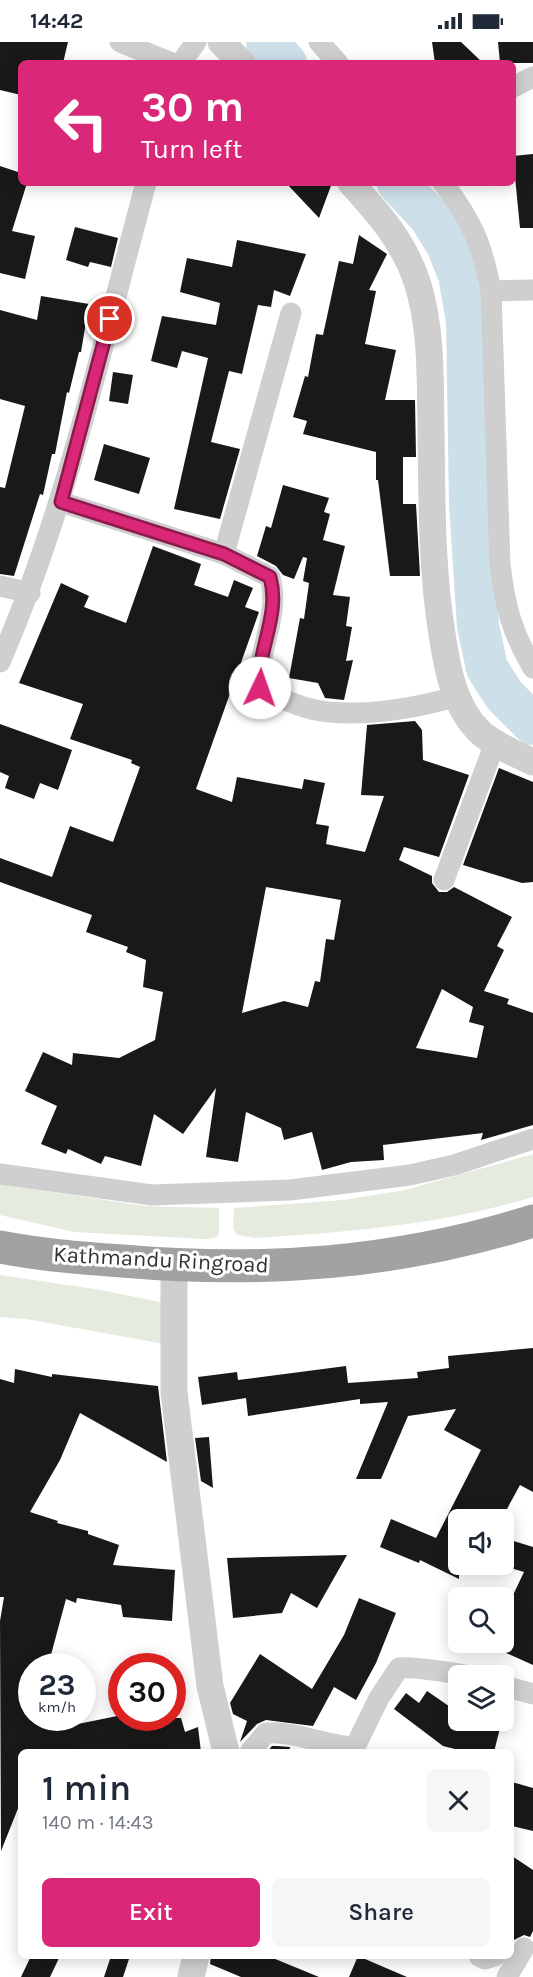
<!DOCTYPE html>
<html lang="en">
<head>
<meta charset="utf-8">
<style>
  body { margin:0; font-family:Karla,sans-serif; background:#f6f6f7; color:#1f2937; height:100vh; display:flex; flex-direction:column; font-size:22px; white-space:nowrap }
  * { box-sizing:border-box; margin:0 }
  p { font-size:20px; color:#747a83 }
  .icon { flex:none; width:33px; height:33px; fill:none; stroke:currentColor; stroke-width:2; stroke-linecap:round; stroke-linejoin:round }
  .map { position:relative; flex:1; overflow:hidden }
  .details { position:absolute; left:18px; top:1707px; width:496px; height:210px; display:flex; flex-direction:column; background:#fff; border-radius:9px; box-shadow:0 3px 15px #0003 }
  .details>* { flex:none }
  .guide { position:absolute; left:18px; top:18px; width:498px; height:126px; border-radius:9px; box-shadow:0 3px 15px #0003; background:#db2777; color:#fff; overflow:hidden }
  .buttons { position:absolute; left:448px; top:1467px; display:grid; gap:12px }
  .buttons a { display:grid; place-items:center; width:66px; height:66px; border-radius:9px; background:#fff; box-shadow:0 3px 15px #0003; font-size:30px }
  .speed { position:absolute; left:18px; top:1611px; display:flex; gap:12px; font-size:30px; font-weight:700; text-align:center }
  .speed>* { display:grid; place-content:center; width:78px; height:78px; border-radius:50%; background:#fff; box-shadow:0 3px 15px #0003; line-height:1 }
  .speed small { font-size:15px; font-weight:400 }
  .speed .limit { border:9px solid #d22; background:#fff; color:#111 }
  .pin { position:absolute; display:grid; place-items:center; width:51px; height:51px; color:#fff; margin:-26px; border:3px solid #fff; border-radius:50%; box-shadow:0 2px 6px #0007 }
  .me { position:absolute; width:66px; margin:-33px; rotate:3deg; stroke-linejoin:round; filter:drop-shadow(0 0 4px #0008) }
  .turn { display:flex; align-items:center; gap:21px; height:126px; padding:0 24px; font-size:27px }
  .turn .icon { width:78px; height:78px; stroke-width:2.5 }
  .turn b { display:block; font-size:42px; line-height:51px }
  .round { display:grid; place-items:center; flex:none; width:63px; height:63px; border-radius:9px; background:#f6f6f7 }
  .summary { display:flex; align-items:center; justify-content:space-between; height:102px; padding:0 24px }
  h1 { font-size:36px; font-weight:600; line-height:45px }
  .cta { display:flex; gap:12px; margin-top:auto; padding:12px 24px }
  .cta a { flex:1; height:69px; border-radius:9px; background:#db2777; color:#fff; font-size:24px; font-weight:600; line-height:69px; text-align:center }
  .cta a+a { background:#f6f6f7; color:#1f2937 }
  .status { display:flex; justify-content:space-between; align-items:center; height:42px; padding:0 30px; background:#fff; direction:ltr }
  .status svg { height:16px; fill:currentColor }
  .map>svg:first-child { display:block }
  .green { fill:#e5ebdf }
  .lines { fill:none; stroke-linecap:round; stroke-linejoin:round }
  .river { stroke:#cddfe9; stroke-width:42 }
  .building { fill:#191919; fill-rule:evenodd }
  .minor { stroke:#cfcfcf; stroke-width:21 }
  .tertiary { stroke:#cfcfcf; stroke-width:27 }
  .trunk { stroke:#a2a2a2; stroke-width:33 }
  .route-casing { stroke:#8e194d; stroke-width:15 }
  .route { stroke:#db2777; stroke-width:10 }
  .labels { text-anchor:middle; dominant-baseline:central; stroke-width:6; stroke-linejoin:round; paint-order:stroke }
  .street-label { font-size:22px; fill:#323232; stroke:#fff }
</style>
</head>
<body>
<div class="status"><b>14:42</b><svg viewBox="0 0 49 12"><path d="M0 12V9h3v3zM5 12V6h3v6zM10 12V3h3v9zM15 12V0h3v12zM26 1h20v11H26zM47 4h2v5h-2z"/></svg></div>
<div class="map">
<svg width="533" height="1935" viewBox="0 0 533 1935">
  <rect width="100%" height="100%" fill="#fff"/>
  <path class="green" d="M533 1112V1155C441 1183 350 1190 254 1196L237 1193 233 1186 234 1166 343 1158 405 1148Z
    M0 1142 144 1164 219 1166V1192L215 1196 205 1197 74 1190 0 1173Z
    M0 1233 101 1248 164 1261 170 1303 26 1277 0 1275Z"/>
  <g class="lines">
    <path class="river" d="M267 0 286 21
      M398 141 429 174 447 203 459 233 467 279 470 463 478 584 487 626 504 653 533 682"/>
  </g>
  <path class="building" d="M0 0H68L63 21H21V53L0 48Z
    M432 0H461L483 21H435Z
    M498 0H533V21H500Z
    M533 112V186H520L513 114Z
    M0 124 21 131V141H27L12 189 35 194 25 237 0 231Z
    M286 141H332L319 176Z
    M75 185 118 196 111 225 90 220 88 225 66 218Z
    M359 193 387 212 369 248 376 249 365 302 396 308 385 358H415L416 415H403V462H416L420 534H390L378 438H376V410L303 392 307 379 293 375 305 334 308 335 316 292 323 293 339 219 353 222Z
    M237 198 306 212 290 254 274 248 271 265 258 263 242 332 229 329 211 400 240 407 220 477 174 467 208 316 182 309 177 326 151 319 162 274 216 283 220 261 180 250 187 216 232 225Z
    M41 254 89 262 81 310H79L69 351 67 350 55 412H52L43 453 40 452 14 534 0 532V445L5 446 25 364 0 357V268L37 278Z
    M113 330 133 333 128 362 109 359Z
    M104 402 150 416 139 452 94 438Z
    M283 443 329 456 324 470 330 472 323 498 345 504 333 553 350 555 346 584 352 585 346 619 353 618 344 658 325 656 318 641 289 636 300 576 304 577 309 541 303 539 307 516 303 515 294 537 283 533 276 524 257 514 266 484 271 486Z
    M153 504 201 522 194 543 228 555 234 538 253 546 245 565 259 570 196 747 232 760 237 735 302 747 304 737 325 741 316 782 329 784 326 802 365 810 384 754 361 753 367 683 415 679 422 688 423 718 469 733 439 815 404 805 399 818 432 834V841L439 850H447L454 845 512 875 497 904 504 908 484 949 509 957 507 962 533 971V1083L481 1098 483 1091 383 1103 384 1118 351 1120 322 1128 312 1090 284 1098 281 1086 246 1070 238 1120 206 1115 216 1046 183 1092 154 1072 141 1124 105 1114 101 1122 68 1107 66 1112 41 1102 57 1064 25 1049 43 1010 72 1023 73 1011 119 1016 155 998 163 950 143 945 146 918 126 910 128 905 86 890 92 873 0 840V816L52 835 70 784 113 800 140 725 131 721 132 718 70 697 83 662 19 641 61 541 89 554 84 565 126 581ZM266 845 341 858 334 898 326 897 320 940 315 939 308 965 284 959 242 971ZM442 947 473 965 469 980 484 984 477 1016 416 1006Z
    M0 682 72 708 58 748 40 741 34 757 5 746 9 734 0 730Z
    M499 726 533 740V840L522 841 463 823Z
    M533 1306V1450L520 1443 501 1478H459V1537L420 1518 419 1521 380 1505 391 1477 436 1496 481 1408 444 1388 456 1367 408 1374 381 1437H356L388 1360 360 1362V1357L248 1374 246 1356 202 1363 198 1335 237 1330 238 1338 346 1324 348 1341 418 1336 417 1330 449 1326 448 1314Z
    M15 1327 52 1335V1332L158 1344 167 1420 80 1371 60 1418 30 1470 58 1479 57 1481 88 1489V1492L119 1503 113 1523 175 1528 172 1579 123 1575 121 1563 77 1556 76 1561 66 1557 48 1624H32V1676H74L73 1683 122 1673V1676H181L185 1690 198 1685 201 1710H21V1759L1 1809 0 1579 4 1555H0V1337L14 1341Z
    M209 1395 213 1446 201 1439 195 1396Z
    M504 1496 533 1505V1623L504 1610V1572L524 1530 504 1524Z
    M347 1513 317 1566 291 1551 282 1571 233 1576 227 1516Z
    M359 1556 396 1571 376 1621 356 1658 334 1645 313 1684 266 1678 257 1682 240 1700 247 1679 233 1672 230 1661 260 1612 312 1647 344 1593Z
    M427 1649 459 1671V1678H502L494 1710H467L443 1704 394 1667 406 1651 419 1661Z
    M272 1704H277L290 1705 289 1710H267Z
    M512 1740 533 1746V1789L512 1784Z
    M512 1814 533 1828V1889L530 1895 524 1893 514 1898 512 1897Z
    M31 1914H60L50 1935H21Z
    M111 1914H130L123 1935H104Z
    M211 1914H268L319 1935H241L210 1922Z
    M358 1914 407 1935H349Z"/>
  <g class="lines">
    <path class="minor" d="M120 0 172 21
      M319 0 338 21
      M181 21 196 0
      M513 45 533 35
      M443 141C472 179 482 202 491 249L500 523C505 564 512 591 533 626
      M491 249 533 248
      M61 460 224 512 270 535C281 574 256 608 260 647 277 654 293 663 311 667 354 677 415 667 457 654
      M224 512 291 271
      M0 544 30 551
      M0 620C67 466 102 302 146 141
      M444 838 495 701
      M0 1132 152 1153 290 1148 410 1133 454 1123 533 1097
      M504 1644 533 1652
      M250 1710 266 1691C297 1689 325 1704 355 1705L379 1656 399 1626C410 1624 456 1631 469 1634
      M479 1914 485 1917 495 1914
      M507 1935 524 1906"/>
    <path class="tertiary" d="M221 0 242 21
      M351 141C380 173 405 201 418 243 432 289 430 339 431 387 432 455 431 524 442 592 447 626 454 666 481 691 496 704 516 712 533 720
      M174 1223V1350L210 1644 226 1710
      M191 1935 196 1914"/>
    <path class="trunk" d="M0 1205C41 1213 81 1216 122 1219 264 1231 397 1222 533 1179"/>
  </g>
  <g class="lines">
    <defs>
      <path id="route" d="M110 277 61 460 224 512 270 535C281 574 256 608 260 646"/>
    </defs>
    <use href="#route" class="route-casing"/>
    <use href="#route" class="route"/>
  </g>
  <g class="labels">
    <g class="street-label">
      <text transform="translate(161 1218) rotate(3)">Kathmandu Ringroad</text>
    </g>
  </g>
</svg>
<div class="buttons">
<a><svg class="icon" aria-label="sound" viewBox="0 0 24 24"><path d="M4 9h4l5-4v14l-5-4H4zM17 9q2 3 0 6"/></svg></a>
<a><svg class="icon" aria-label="search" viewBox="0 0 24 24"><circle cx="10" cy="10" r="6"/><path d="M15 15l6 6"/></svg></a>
<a><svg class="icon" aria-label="layers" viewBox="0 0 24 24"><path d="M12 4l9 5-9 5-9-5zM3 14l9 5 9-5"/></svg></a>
</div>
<div class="speed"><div>23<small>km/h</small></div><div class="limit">30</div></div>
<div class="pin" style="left:110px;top:277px;background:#d93025"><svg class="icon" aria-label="arrive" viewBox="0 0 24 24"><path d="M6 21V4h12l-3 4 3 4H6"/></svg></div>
<svg class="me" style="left:260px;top:646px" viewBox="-20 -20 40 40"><circle r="19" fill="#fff"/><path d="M0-13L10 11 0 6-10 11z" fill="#db2777"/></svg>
<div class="guide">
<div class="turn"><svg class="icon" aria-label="left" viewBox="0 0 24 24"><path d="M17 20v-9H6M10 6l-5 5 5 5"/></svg><div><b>30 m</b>Turn left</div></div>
</div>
<section class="details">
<div class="summary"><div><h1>1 min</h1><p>140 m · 14:43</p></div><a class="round"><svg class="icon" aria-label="close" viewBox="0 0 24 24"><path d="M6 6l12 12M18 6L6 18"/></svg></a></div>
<div class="cta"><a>Exit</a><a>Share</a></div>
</section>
</div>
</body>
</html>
